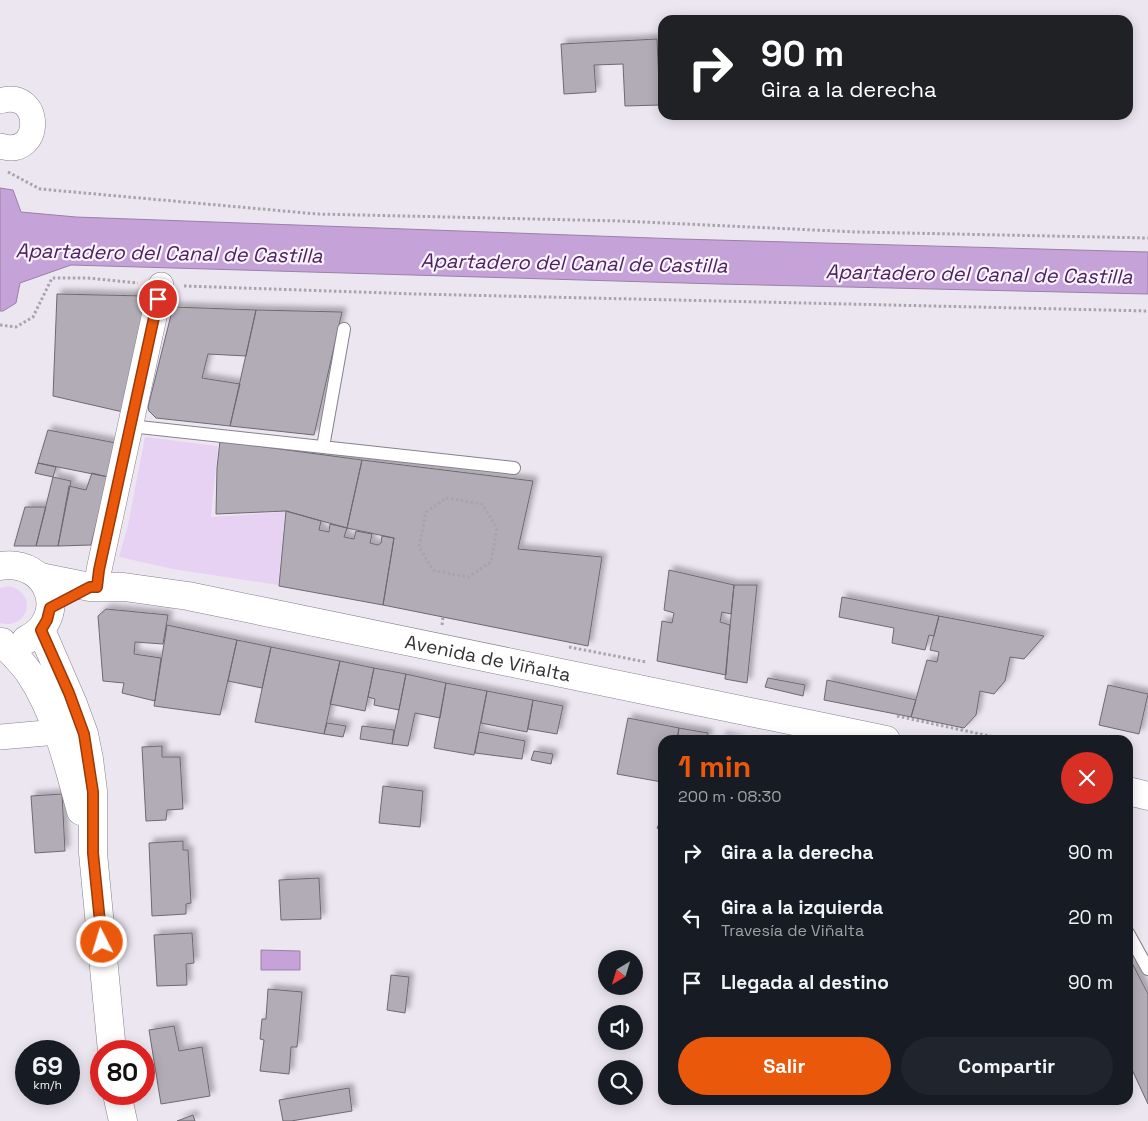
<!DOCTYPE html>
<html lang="es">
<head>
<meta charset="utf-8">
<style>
  body { margin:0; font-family:"Space Grotesk",sans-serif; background:#20242c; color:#f1f3f6; height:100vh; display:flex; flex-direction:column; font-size:19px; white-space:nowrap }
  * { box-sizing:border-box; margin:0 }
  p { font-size:16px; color:#9ea1a6 }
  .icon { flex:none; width:28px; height:28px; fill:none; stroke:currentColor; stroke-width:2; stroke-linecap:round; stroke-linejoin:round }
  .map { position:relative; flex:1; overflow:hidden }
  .side { position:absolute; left:658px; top:735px; width:475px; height:370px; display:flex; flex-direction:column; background:#171b24; border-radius:15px; box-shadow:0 2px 12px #0003 }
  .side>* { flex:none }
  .banner { position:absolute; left:658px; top:15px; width:475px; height:105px; border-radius:15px; box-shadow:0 2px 12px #0003; background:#202124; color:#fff; overflow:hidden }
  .needle { width:32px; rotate:218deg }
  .controls { position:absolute; left:598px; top:950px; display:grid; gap:10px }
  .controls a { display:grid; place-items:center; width:45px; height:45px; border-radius:50%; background:#171b24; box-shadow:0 2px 12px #0003; font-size:25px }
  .speed { position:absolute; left:15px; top:1040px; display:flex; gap:10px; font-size:25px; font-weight:700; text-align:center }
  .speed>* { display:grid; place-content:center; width:65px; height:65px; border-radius:50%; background:#171b24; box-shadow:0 2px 12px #0003; line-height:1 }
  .speed small { font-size:12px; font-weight:400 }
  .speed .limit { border:8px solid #d22; background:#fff; color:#111 }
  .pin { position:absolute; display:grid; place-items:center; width:42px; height:42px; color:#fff; margin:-21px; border:2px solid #fff; border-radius:50%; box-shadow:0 1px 5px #0007 }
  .me { position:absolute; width:55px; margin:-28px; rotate:355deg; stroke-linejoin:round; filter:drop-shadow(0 0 4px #0008) }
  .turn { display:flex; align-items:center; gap:18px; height:105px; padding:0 20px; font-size:22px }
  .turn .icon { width:65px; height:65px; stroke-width:2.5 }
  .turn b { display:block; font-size:35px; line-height:42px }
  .round { display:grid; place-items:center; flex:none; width:52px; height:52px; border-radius:26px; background:#20242c }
  .summary { display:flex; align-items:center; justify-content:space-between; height:85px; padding:0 20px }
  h1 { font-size:30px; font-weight:600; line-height:38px; color:#ea580c }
  .action { display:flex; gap:10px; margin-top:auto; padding:10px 20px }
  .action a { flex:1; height:58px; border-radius:30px; background:#ea580c; color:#fff; font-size:20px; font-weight:600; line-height:58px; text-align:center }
  .action a+a { background:#20242c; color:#f1f3f6 }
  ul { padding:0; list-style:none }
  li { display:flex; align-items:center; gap:15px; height:65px; padding:0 20px }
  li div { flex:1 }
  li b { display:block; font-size:19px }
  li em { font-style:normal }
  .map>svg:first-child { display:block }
  .green { fill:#e8d2f4 }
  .water { fill:#c5a2d8; stroke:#9a80a7 }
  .building { fill:#b2acb6; stroke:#6f6972; filter:url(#shadow) }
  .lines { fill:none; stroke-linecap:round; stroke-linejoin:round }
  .lane-casing { stroke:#86818a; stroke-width:14 }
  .street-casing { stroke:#86818a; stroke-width:26 }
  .secondary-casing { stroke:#86818a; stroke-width:29 }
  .highway-casing { stroke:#86818a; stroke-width:29 }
  .path { stroke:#a8a4ab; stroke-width:3; stroke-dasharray:2.5 2.5; stroke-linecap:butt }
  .lane { stroke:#fff; stroke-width:12 }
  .street { stroke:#fff; stroke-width:25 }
  .secondary { stroke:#fff; stroke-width:28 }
  .highway { stroke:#fff; stroke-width:28 }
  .route-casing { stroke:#983908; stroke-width:12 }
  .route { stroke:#ea580c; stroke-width:9 }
  .labels { text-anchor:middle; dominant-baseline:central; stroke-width:4.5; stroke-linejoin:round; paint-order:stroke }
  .street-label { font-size:19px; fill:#353236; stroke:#faf3fd }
  .water-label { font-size:20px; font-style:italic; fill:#4c2160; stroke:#faf3fd }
</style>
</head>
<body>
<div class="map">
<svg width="1148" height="1121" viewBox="0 0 1148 1121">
  <defs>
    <filter id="shadow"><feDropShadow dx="4.5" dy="-4.5" stdDeviation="2.5" flood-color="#0004"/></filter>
  </defs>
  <rect width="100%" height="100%" fill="#ece6f0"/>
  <path class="green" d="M145 437 218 446 211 517 285 512 278 585 173 569 119 557 128 525Z
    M9 586C39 593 28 631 0 623V588Z"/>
  <path class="water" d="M0 188 13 190 21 212 76 217 680 239 1148 252V294L718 284 71 265 20 283 16 303 3 311H0Z
    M261 950 300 951V970H261Z"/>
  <path class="building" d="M657 39 660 105 625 106 623 64 594 65 596 92 564 94 561 44Z
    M57 294 145 296 143 331 123 412 53 396Z
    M173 307 256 310 246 356 208 354 202 378 240 384 230 426 156 418 149 411 148 407Z
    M256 310 342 312 314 435 230 426Z
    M48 430 116 443 108 477 38 463Z
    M220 441 362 460 347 528 286 511 216 514 217 468Z
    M362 460 533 481 518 549 602 557 588 646 383 605 394 538 347 528Z
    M38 463 56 467 53 477 35 473Z
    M92 473 108 477 91 545 58 546 69 486 86 490Z
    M53 477 71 481 58 546H36Z
    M25 507H46L36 546H14Z
    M286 511 321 521 319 530 329 532 330 524 347 528 344 537 354 539 356 531 372 534 370 543 378 545 381 543 382 536 394 538 383 605 279 586Z
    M669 570 734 585 731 614 722 612 720 622 730 625 726 675 657 661 662 621 672 623 674 613 664 610Z
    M734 585H757L747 683 725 679Z
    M842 597 939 616 934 636 929 635 925 650 892 643 894 628 839 617Z
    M106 609 168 615 163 644 135 642 134 654 161 658 155 701 122 693 124 683 103 681 98 616Z
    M939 616 1044 636 1024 659 1010 657 1005 681 994 694 980 691 976 715 964 728 911 717 927 660 937 662 939 652 930 650Z
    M167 625 237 640 220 715 154 706Z
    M237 640 271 647 262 688 228 681Z
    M271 647 340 661 324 734 255 722Z
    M340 661 374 668 365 711 330 704Z
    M374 668 406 674 399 710 374 705 375 699 368 697Z
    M406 674 446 683 440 718 415 713 408 746 392 744Z
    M768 678 805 685 803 696 765 687Z
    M827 680 916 700 911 717 824 700Z
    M446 683 487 691 474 755 434 748Z
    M1108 685 1148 694 1139 734 1099 725Z
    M487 691 533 700 527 732 481 723Z
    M533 700 563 706 557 734 528 729Z
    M628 718 679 728 677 740H662V782L617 774Z
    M327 723 346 726 343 737 324 734Z
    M362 726 394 730 392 744 360 739Z
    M679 728 708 733 707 740H677Z
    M479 732 525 741 522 759 475 753Z
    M722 736 740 740H721Z
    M162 746V757H180L183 809 167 810 166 820 146 821 142 747Z
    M534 751 553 754 551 764 531 760Z
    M383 786 423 791 420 827 379 823Z
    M62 794 65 851 35 853 31 796Z
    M662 818V832L657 828Z
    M183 841V850H188L191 903 186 904V914L152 916 149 843Z
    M319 878 321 919 281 920 279 880Z
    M192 933 194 963 186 964 187 985 157 986 154 935Z
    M1128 955 1148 994V1104L1128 1061Z
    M391 975 409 977 405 1013 387 1010Z
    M268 989 302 992 297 1047H291L289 1074 260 1071 264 1040 260 1039 262 1019H266Z
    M174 1026 179 1051 202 1047 210 1096 161 1104 149 1030Z
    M349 1088 352 1111 291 1121H283L279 1100Z
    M193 1115 195 1121H177Z"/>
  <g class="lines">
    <defs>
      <path id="lane" d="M130 426 514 468
        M323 447 344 329
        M1128 933 1148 969"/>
      <path id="street" d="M0 101C43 87 44 160 0 146
        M97 587 99 570 161 285
        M0 737 57 732"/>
      <g id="secondary">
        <path id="s1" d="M40 577 90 587H124L188 596 886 740"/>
        <path d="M1128 791 1148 796"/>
      </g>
      <path id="highway" d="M0 566C49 558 71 617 26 640
        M41 630 73 704 84 734 89 759 93 791V853L112 1051
        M2 642C11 652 22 662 30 674 57 715 68 764 81 811
        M117 1094 123 1121"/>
    </defs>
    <use href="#lane" class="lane-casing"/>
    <use href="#street" class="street-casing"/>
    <use href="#secondary" class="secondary-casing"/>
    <use href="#highway" class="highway-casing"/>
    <path class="path" d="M8 172 40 189 317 214 621 221 857 232 1148 238
      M184 286 417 294 1148 311
      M0 325 16 327 33 317 52 278H87L138 283
      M446 498 482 504 497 528 491 562 468 577 433 570 419 547 426 512Z
      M442 625 443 617
      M569 647 646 662
      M897 716 1008 740"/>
    <use href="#lane" class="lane"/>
    <use href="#street" class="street"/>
    <use href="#secondary" class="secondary"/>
    <use href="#highway" class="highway"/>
  </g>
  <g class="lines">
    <defs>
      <path id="route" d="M102 942 93 853V792L84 734 69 693 41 630 47 620 50 608 90 587H97L99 570 158 299"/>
    </defs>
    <use href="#route" class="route-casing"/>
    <use href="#route" class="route"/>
  </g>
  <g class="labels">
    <g class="street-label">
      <text stroke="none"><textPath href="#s1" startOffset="456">Avenida de Viñalta</textPath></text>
    </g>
    <g class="water-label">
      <text transform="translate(169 253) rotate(1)">Apartadero del Canal de Castilla</text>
      <text transform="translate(574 263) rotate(1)">Apartadero del Canal de Castilla</text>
      <text transform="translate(979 274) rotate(1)">Apartadero del Canal de Castilla</text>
    </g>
  </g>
</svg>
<div class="controls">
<a><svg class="needle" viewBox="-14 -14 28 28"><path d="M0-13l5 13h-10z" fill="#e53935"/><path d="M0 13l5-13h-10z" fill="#9ea1a6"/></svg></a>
<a><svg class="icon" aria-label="sound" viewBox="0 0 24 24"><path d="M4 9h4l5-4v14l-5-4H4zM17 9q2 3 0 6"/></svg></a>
<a><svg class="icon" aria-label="search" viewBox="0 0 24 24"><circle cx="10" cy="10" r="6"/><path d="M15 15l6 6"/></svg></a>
</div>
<div class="speed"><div>69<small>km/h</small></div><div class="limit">80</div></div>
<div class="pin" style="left:158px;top:299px;background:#d93025"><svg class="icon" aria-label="arrive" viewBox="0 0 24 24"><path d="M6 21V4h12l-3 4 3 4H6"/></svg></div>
<svg class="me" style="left:102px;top:942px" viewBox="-20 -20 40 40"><circle r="17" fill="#ea580c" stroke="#fff" stroke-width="3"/><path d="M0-11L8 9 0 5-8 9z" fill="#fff"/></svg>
<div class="banner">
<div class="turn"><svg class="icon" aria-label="right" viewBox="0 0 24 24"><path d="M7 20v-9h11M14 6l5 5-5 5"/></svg><div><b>90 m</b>Gira a la derecha</div></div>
</div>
<section class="side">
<div class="summary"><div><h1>1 min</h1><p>200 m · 08:30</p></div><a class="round" style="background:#d93025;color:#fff"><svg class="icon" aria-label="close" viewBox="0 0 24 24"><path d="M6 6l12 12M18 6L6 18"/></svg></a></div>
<ul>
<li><svg class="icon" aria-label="right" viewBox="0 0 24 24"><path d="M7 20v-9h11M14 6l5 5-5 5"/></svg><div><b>Gira a la derecha</b></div><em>90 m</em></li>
<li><svg class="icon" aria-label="left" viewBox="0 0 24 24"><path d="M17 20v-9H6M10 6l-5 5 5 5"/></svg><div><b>Gira a la izquierda</b><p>Travesía de Viñalta</p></div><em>20 m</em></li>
<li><svg class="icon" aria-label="arrive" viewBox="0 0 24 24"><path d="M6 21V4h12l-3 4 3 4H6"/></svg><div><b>Llegada al destino</b></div><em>90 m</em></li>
</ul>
<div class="action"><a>Salir</a><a>Compartir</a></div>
</section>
</div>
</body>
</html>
